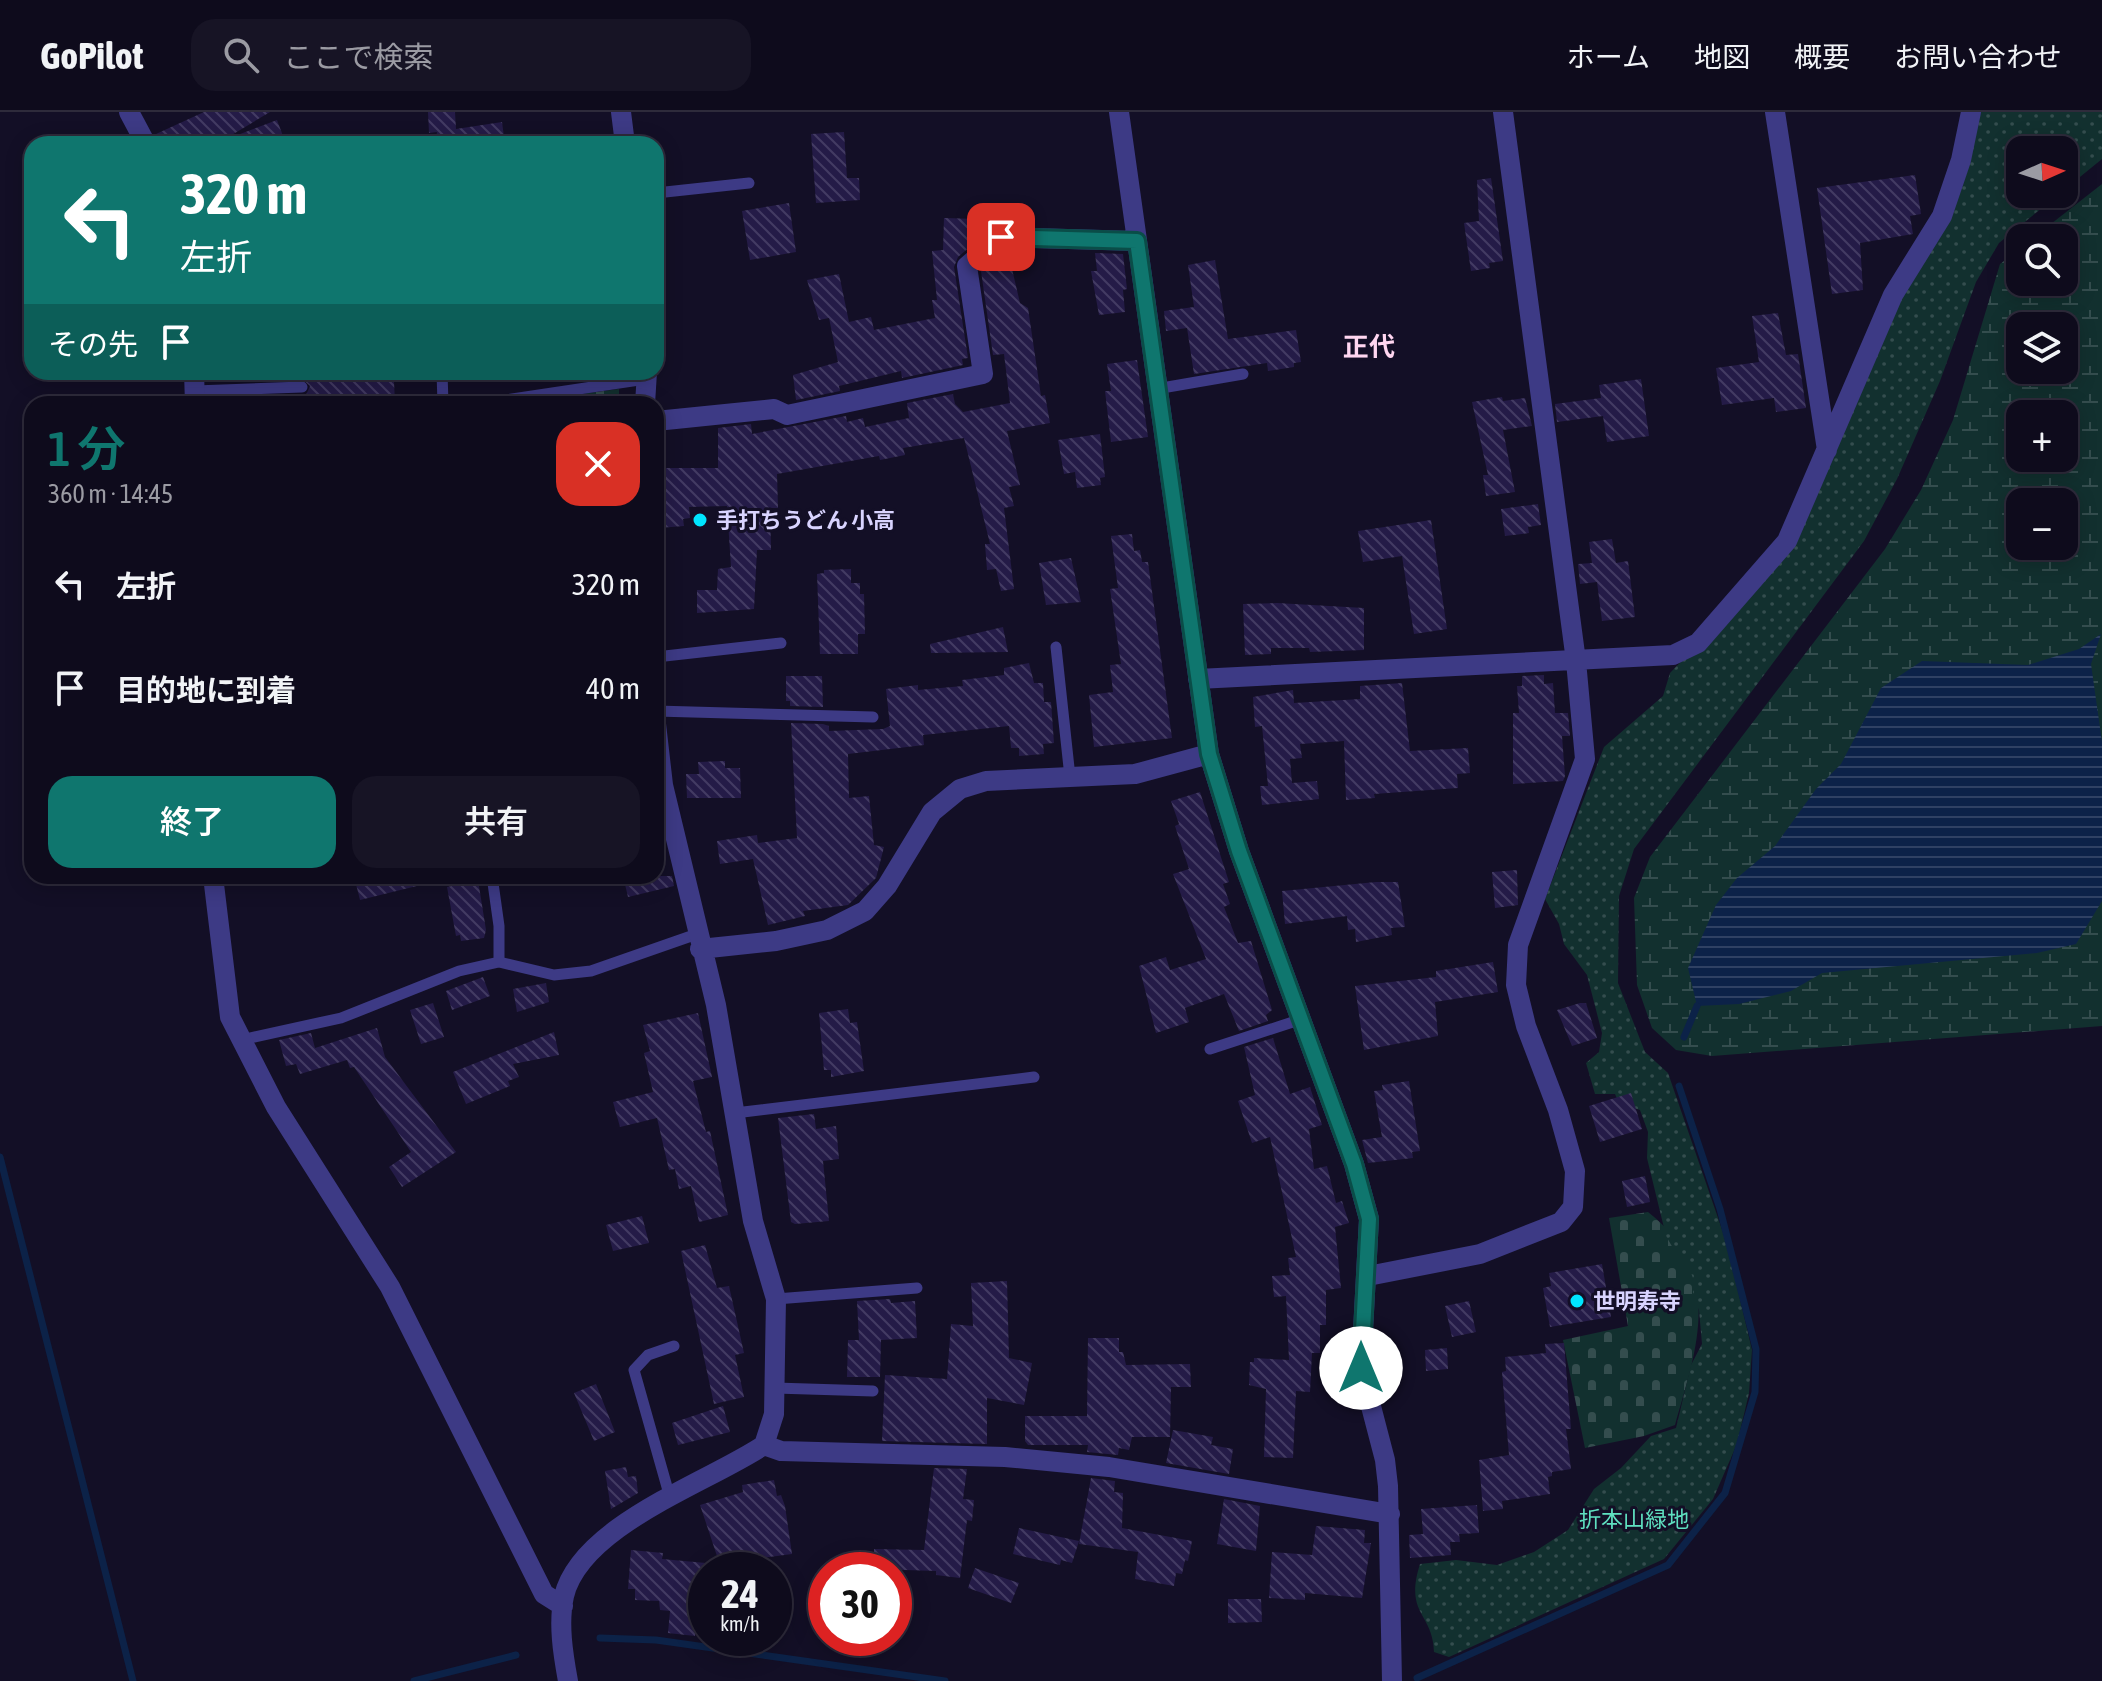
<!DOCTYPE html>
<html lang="ja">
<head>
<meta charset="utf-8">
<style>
  body { margin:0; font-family:"Asap Condensed","Noto Sans JP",sans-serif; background:#171425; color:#f1f3f6; height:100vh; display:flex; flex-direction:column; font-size:30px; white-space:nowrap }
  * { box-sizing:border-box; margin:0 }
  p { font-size:26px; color:#9b9ba3 }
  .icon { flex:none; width:44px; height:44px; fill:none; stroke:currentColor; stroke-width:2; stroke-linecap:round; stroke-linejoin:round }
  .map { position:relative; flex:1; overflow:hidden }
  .panel { position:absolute; left:24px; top:284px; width:640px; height:488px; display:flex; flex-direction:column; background:#0e0b1c; border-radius:24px; box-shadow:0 4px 20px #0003,0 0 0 2px #2e2b3b }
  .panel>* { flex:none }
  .top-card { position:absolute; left:24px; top:24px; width:640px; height:244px; border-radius:24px; box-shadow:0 4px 20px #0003,0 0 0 2px #2e2b3b; background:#0f766e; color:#fff; overflow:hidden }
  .needle { width:52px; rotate:87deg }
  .controls { position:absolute; left:2006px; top:24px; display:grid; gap:16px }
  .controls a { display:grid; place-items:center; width:72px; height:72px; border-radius:16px; background:#0e0b1c; box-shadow:0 4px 20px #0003,0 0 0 2px #2e2b3b; font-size:40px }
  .speed { position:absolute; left:688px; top:1440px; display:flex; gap:16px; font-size:40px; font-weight:700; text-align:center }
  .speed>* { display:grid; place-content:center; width:104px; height:104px; border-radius:50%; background:#0e0b1c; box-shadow:0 4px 20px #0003,0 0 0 2px #2e2b3b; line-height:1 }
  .speed small { font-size:20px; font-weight:400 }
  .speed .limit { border:12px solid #d22; background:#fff; color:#111 }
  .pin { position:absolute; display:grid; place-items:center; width:68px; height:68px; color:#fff; margin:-34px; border-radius:16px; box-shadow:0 4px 12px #0006 }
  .me { position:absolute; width:88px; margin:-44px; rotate:0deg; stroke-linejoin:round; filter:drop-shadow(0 0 6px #0008) }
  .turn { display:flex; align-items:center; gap:28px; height:168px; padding:0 24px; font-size:36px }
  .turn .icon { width:104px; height:104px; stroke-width:2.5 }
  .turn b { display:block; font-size:56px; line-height:68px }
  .then { display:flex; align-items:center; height:76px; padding:0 24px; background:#0003; gap:16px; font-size:30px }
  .round { display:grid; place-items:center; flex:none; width:84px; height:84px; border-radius:24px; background:#171425 }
  .headline { display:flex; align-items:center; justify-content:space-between; height:136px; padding:0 24px }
  h1 { font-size:48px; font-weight:600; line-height:60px; color:#0f766e }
  .button { display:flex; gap:16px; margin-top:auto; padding:16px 24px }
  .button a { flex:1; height:92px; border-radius:24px; background:#0f766e; color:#fff; font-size:32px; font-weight:600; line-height:92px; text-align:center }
  .button a+a { background:#171425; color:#f1f3f6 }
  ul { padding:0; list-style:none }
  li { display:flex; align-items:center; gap:24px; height:104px; padding:0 24px }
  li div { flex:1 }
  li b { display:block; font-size:30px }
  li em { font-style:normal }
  header { display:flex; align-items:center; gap:48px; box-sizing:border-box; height:112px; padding:0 40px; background:#0e0b1c; border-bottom:2px solid #2e2b3b }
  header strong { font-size:38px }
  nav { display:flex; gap:44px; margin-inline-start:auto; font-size:28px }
  .search { width:560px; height:72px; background:#171425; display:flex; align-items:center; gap:20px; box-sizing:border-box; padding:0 28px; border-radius:24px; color:#9b9ba3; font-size:30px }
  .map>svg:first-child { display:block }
  .wetland { fill:url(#wetland-marsh); fill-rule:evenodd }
  .cemetery { fill:url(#cemetery-stones) }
  .park { fill:url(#park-dots) }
  .water { fill:url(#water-rules) }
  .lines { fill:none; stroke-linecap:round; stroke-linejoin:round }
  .stream { stroke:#0c2248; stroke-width:7 }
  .building { fill:url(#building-back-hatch) }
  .lane { stroke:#3d3a85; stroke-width:11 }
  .street { stroke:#3d3a85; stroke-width:20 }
  .route-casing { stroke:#0a4d48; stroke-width:20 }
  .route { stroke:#0f766e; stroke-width:14 }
  .poi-dot { fill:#00e5ff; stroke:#130f26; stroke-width:3 }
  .labels { text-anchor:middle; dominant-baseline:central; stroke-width:6; stroke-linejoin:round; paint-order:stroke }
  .poi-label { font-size:22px; font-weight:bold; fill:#d9d4ff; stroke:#130f26; text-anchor:start }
  .park-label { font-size:22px; fill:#5fe0c0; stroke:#130f26 }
  .quarter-label { font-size:26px; font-weight:bold; fill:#ffd6f0; stroke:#130f26 }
</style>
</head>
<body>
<header>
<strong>GoPilot</strong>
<div class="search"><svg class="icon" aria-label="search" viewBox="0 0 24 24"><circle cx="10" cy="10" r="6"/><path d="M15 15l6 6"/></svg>ここで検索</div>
<nav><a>ホーム</a><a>地図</a><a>概要</a><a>お問い合わせ</a></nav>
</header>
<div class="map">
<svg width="2102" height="1569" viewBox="0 0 2102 1569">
  <defs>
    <pattern id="wetland-marsh" width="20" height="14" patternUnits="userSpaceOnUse" patternTransform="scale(2)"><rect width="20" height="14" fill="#12302f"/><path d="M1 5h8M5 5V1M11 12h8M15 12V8" fill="none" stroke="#344d4e"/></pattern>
    <pattern id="cemetery-stones" width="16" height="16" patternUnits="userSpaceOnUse" patternTransform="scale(2)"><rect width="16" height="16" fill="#12302f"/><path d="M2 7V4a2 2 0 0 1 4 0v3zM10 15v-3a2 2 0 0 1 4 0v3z" fill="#344d4e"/></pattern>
    <pattern id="park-dots" width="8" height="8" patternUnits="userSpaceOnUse" patternTransform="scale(2)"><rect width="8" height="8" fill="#12302f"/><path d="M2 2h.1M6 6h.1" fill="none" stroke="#344d4e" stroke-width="1.8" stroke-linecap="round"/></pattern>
    <pattern id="water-rules" width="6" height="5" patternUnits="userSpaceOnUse" patternTransform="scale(2)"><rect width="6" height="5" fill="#0c2248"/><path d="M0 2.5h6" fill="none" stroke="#2f4163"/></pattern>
    <pattern id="building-back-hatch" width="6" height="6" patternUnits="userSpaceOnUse" patternTransform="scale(2)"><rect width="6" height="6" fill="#241b47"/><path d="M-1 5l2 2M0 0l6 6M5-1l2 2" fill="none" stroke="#433b63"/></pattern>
  </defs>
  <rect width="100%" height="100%" fill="#130f26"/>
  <path class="wetland" d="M2102 72V914L1712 944 1676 938 1652 916 1637 873 1634 786 1650 745 1885 437 1921 378 1953 308 2000 152 2020 137V170H2064V126H2033ZM2020 214H2064V258H2020ZM2020 302H2064V346H2020ZM2020 390H2064V434H2020Z"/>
  <path class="cemetery" d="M619 277V292H510L514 291Z
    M1648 1100C1725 1161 1697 1235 1675 1313L1644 1324 1585 1336 1563 1228 1628 1214 1609 1106Z"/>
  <path class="park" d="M1981 0H2102V47L2064 78V38H2020V82H2059L1999 131 1976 170 1940 269 1897 367 1864 429 1634 737 1619 784 1618 871 1645 940 1668 961 1727 1132 1752 1238 1749 1281 1737 1332 1713 1387 1664 1447 1449 1545 1434 1540C1433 1500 1404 1503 1420 1452L1456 1448 1497 1453 1534 1440 1568 1418 1594 1377 1621 1356 1651 1324 1676 1316 1691 1253 1702 1232 1699 1198 1693 1185V1166L1689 1156 1681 1150 1666 1124 1647 1046 1648 1020 1640 998 1619 991 1615 982H1595L1586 951 1599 940 1602 921 1587 863 1564 832 1559 812 1545 787 1604 635 1663 584 1670 561 1754 474 1901 184 1955 89Z"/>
  <path class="water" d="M2101 522 2091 552 2102 630V789L2076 832 2037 841 1822 861 1791 879 1739 892 1697 894 1688 856 1716 793 1737 766 1775 734 1816 677 1841 652 1881 576 1922 549 2028 553 2079 537Z"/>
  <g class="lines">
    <path class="stream" d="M1684 925 1697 894
      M0 1045 133 1569
      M600 1526 656 1528 945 1569
      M1417 1566 1668 1453 1725 1381 1755 1280 1756 1237 1720 1097 1679 974
      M414 1569 516 1543"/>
  </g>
  <path class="building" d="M204 0H270L230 24 208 32H159L156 22Z
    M428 0H455L456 17 502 10 505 32H435L437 20 429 21Z
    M277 8 286 32H219V30Z
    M844 20 847 66H859L860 88 816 91 811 22Z
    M1915 63 1921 102 1910 104 1913 122 1860 131 1863 178 1832 182 1817 76Z
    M1491 66 1503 149 1489 151 1490 156 1471 159 1464 111 1479 109 1477 68Z
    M789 91 796 140 750 148 742 99Z
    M944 106 978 107V128L958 145 954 155 968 246 962 247 963 253 902 266 901 259 839 274 840 279 796 288 793 263 838 250 829 206 819 208 807 168 839 162 849 210 871 205 874 218 935 206 932 188H937L932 139 943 138Z
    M1095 141 1123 142 1127 177 1123 178 1125 200 1099 203 1091 159H1097Z
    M997 145H1001L1002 155 1012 157 1020 191 1028 196 1041 284 1045 283 1050 311 1007 319 1020 373 1009 375 1014 394 1004 396 1014 477 1001 479 996 457 987 458 985 432H990L964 326 903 336 905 343 880 348 879 344 777 362 778 396H770L771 438H757L754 497 697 501V478H717L718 457 731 455 727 394 689 395 690 406 683 407 684 414 659 416 656 356H718V316L751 312 752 322 846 304 847 310 863 306 865 315 909 306 907 291 953 282 955 292 963 300 1010 291 1004 242 993 243 981 159Z
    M1215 148 1228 227 1296 218 1301 250 1294 251V255L1268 259 1267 251 1194 262 1187 216 1166 219 1164 199 1194 195 1188 153Z
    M1778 201 1786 243 1798 242 1806 296 1776 300 1774 286 1722 293 1716 256 1759 250 1752 204Z
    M1137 248 1148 325 1111 330 1105 279H1111L1107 252Z
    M275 260H357V265L377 264V270L394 269 395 292H277L276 284 306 283 310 274 302 267 275 268Z
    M1641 267 1649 324 1607 330 1603 304 1557 310 1555 292 1601 286 1599 273Z
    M1502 285 1503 289 1525 286 1532 314 1503 318 1515 380 1486 384 1483 363H1488L1472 290Z
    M1100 322 1105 365 1100 366 1101 373 1077 376 1075 360 1064 362 1058 328Z
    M1538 392 1541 413 1528 415 1529 421 1505 424 1501 397Z
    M1431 408 1447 517 1414 522 1402 444 1363 450 1358 419Z
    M1132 422 1134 439 1140 438 1142 450H1148L1172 626 1094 635 1089 583 1113 580 1110 553 1121 552 1110 477 1118 476 1111 424Z
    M1612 427 1616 451 1628 449 1635 505 1602 509 1597 470 1580 472 1578 452 1592 451 1589 430Z
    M1071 446 1081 490 1046 493 1039 451Z
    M851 457V471H860V482H864L865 522H858V542H820L817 462 824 461V458Z
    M1277 491 1364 496V538L1310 540 1309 536H1271V542L1245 543 1243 492Z
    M1003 515 1008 540 931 541 930 532Z
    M1029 551 1034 571H1043L1044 590H1051L1054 631 1043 632 1044 642 1019 644V636H1011L1009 614 923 623 924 633 848 642 849 686 869 684 874 733 884 735 876 766 848 793 803 799 805 804 768 813 753 747 720 752 717 729 757 723 758 731 797 726 791 611 823 612 829 614V619L883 617 890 614 886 577 918 573V578L963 574 962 568 1004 563V556Z
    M1544 563V572L1553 571 1555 601H1568L1570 624H1562L1565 664 1563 669 1513 672V601H1519L1517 574H1522V564Z
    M786 564H822L823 595 790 594V589H786Z
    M1402 571 1410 639 1468 636 1470 661 1457 662 1458 676 1374 682 1375 686 1346 688 1344 629 1300 632 1302 646 1290 647 1292 671 1317 669 1319 687 1262 693 1260 674H1268L1262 614 1255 615 1253 585 1293 578 1294 591 1360 587V574Z
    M725 649V656H740L741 686H687L686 662H699L698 650Z
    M1200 680 1229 770 1223 772 1230 792 1224 795 1238 831 1251 829 1272 898 1266 903 1268 909 1239 919 1224 882 1185 896 1189 910 1156 921 1139 854 1166 845 1170 858 1206 847 1173 762 1189 757 1175 714 1179 712 1171 689Z
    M1517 758 1518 793 1495 796 1492 760Z
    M354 764H428L429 771 360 788Z
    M623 764H672L674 774 628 785Z
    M478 768 486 818 484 826 461 829 460 823 456 824 447 775Z
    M1376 770H1398L1405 815 1391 816 1392 823 1356 830 1355 817 1348 818 1347 804 1285 812 1282 779Z
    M1493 850 1498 880 1435 890 1438 924 1364 938 1355 874 1436 865V859Z
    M483 865 490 884 452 898 446 879Z
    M546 871 549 890 517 900 513 877Z
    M433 891 444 925 421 932 410 898Z
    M1580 891H1586L1597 926 1572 934 1557 898Z
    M848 897 850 911 857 910 864 959 831 965V958H824L819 901Z
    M698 901 712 965 693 969 706 1020 710 1019 728 1103 699 1110 691 1074 679 1077 675 1057 669 1058 657 1006 620 1015 613 990 653 980 644 941 650 939 643 913Z
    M377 916 385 945 456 1040 402 1075 389 1055 411 1040 354 955 350 956 347 948 300 962 296 952 286 954 279 928 311 921 315 936Z
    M554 920 559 943 513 952 519 965 508 969 510 974 466 992 453 960Z
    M1273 926 1290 982 1310 975 1322 1013 1309 1017 1314 1057 1327 1054 1336 1091 1342 1089 1349 1111 1335 1115 1341 1176 1326 1178V1213H1320V1241H1312L1310 1280 1296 1279 1293 1346 1264 1345 1266 1277 1249 1273 1250 1250H1254V1246L1289 1248 1286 1184 1274 1185 1272 1164 1290 1163 1288 1146 1296 1145 1270 1025 1252 1031 1238 989 1255 983 1244 935Z
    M1409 969 1420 1039 1412 1040 1413 1046 1368 1051 1362 1028 1382 1025 1374 979 1383 978 1382 973Z
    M1631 981 1642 1017 1600 1030 1589 994Z
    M814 1002 816 1017 836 1014 839 1047 823 1049 829 1109 795 1112 791 1110 778 1006Z
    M1645 1064 1650 1090 1627 1095 1622 1069Z
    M642 1104 649 1131 613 1139 606 1113Z
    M705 1133 717 1176 729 1174 744 1241 735 1243 744 1285 714 1292 681 1139Z
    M1602 1152 1611 1205 1550 1215 1543 1176 1551 1174 1549 1161Z
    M1007 1169 1009 1246 1032 1251 1024 1293 987 1286V1332L882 1329 885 1263 947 1267 951 1212 973 1214 971 1171Z
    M890 1187 891 1191 915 1189 917 1226 881 1228 880 1265H847L848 1228H859L857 1189Z
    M1469 1189 1476 1220 1452 1225 1445 1194Z
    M1088 1226H1119V1240H1123L1126 1253 1190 1252 1191 1275H1171L1170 1325H1132L1129 1338 1119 1336 1118 1343 1087 1340 1088 1333H1028L1025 1329V1304H1087Z
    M1564 1231 1571 1317H1566L1571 1357 1552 1360V1364L1548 1365 1550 1382 1502 1389 1503 1397 1483 1399 1479 1348 1509 1343 1502 1260 1506 1259 1505 1245 1546 1241 1545 1232Z
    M1447 1236 1448 1257 1426 1259 1425 1238Z
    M596 1272 615 1320 594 1329 574 1281Z
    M723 1294 730 1320 678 1333 672 1311Z
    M1173 1318 1213 1325 1211 1333 1233 1337 1229 1362 1166 1351Z
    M626 1355 628 1365 636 1364 638 1381 611 1397 605 1359Z
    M934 1356 967 1357 963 1387 974 1388 972 1409 967 1408 960 1466 936 1463V1459L874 1457V1437L924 1438Z
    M1091 1366 1115 1369 1114 1380 1123 1381 1122 1416 1192 1429 1188 1449 1185 1448 1182 1462 1176 1461 1174 1474 1135 1467 1138 1440 1079 1432Z
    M774 1368 777 1384 781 1383 785 1394 792 1442 754 1447 753 1443 742 1445 741 1441 717 1444 700 1393 743 1380 742 1373Z
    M1224 1387 1260 1394 1256 1439 1217 1432Z
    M1477 1393 1479 1421 1459 1422 1460 1430H1450L1451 1443 1410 1446 1409 1423 1423 1422 1421 1397Z
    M1316 1414 1365 1418 1364 1431H1371L1362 1486 1305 1481V1488L1269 1486 1272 1440 1312 1443Z
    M1019 1416 1079 1429 1072 1451 1061 1448 1060 1453 1013 1442Z
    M631 1438 663 1441 662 1447 706 1451V1495H698L695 1524 668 1521 670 1499 660 1498 659 1489 635 1488V1477H628Z
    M975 1456 1019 1471 1011 1491 968 1476Z
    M1228 1487H1261L1262 1510 1228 1511Z"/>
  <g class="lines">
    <path class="lane" d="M656 81 749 71
      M442 260 443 292
      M1156 277 1243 262
      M195 279 302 275
      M478 292 646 267
      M1056 535 1070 665
      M656 545 781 531
      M656 599 873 605
      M492 764 499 814V850
      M241 928 341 906 459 859 499 850 554 863 591 859 697 822
      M1210 937 1302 907
      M735 1001 1034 965
      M776 1187 917 1176
      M775 1276 873 1279
      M669 1382 634 1258 648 1243 674 1234"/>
    <path class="street" d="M129 0 146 32
      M621 0 625 32
      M1119 0 1209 642 1239 739 1354 1052 1369 1107 1361 1256 1385 1348 1388 1374 1392 1569
      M1775 0 1827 338
      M194 260 195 292
      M645 292 647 260
      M656 309 774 297 787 303 983 262 967 154 1001 125 1137 129
      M1198 567 1673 543 1698 531 1787 429 1893 183 1942 104 1961 48 1971 0
      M213 764 230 905 276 995 390 1175 544 1482 563 1494
      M700 837 776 829 827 818 865 799 887 774 932 700 960 677 986 669 1135 662 1209 642
      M1368 1164 1480 1142 1561 1110 1573 1095 1575 1059 1558 998 1526 914 1516 873 1518 833 1585 647 1576 549 1503 0
      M764 1333 781 1339 1005 1345 1109 1355 1390 1402
      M568 1569C563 1542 558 1511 564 1484 581 1413 709 1370 764 1333L774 1302 776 1187 753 1109 716 893 663 673 656 612"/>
  </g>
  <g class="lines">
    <defs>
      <path id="route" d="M1001 125 1137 129 1209 642 1239 739 1354 1052 1369 1107 1361 1256"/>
    </defs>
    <use href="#route" class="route-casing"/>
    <use href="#route" class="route"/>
  </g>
  <g class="poi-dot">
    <circle cx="700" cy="408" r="8"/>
    <circle cx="1577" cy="1189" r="8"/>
  </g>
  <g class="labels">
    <g class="poi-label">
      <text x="716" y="408">手打ちうどん 小高</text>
      <text x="1593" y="1189">世明寿寺</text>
    </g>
    <g class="park-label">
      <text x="1634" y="1407">折本山緑地</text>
    </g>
    <g class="quarter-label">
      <text x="1369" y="235">正代</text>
    </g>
  </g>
</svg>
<div class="controls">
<a><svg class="needle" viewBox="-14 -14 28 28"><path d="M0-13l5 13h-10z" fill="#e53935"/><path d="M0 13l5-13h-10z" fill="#9b9ba3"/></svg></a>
<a><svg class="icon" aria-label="search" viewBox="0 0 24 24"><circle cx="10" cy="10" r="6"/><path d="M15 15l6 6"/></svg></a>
<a><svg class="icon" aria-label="layers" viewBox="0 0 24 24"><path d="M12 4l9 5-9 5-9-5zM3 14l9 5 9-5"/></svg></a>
<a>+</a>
<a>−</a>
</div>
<div class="speed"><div>24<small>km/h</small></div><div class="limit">30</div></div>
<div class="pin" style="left:1001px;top:125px;background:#d93025"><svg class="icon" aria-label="arrive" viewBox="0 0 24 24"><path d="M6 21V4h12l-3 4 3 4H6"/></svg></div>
<svg class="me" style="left:1361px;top:1256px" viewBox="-20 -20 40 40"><circle r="19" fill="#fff"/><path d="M0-13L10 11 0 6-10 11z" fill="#0f766e"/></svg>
<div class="top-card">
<div class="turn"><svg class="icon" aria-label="left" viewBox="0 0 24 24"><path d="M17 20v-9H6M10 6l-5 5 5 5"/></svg><div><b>320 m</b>左折</div></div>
<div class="then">その先<svg class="icon" aria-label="arrive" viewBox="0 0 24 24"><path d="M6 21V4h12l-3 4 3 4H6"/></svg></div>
</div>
<section class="panel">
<div class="headline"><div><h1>1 分</h1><p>360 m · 14:45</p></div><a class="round" style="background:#d93025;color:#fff"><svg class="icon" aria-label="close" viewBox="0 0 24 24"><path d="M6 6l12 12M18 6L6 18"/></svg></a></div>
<ul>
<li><svg class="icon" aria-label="left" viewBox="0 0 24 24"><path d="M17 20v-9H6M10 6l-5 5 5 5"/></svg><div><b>左折</b></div><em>320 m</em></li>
<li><svg class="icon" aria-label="arrive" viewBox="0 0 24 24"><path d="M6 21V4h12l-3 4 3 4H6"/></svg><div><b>目的地に到着</b></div><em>40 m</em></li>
</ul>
<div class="button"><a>終了</a><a>共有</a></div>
</section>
</div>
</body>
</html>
